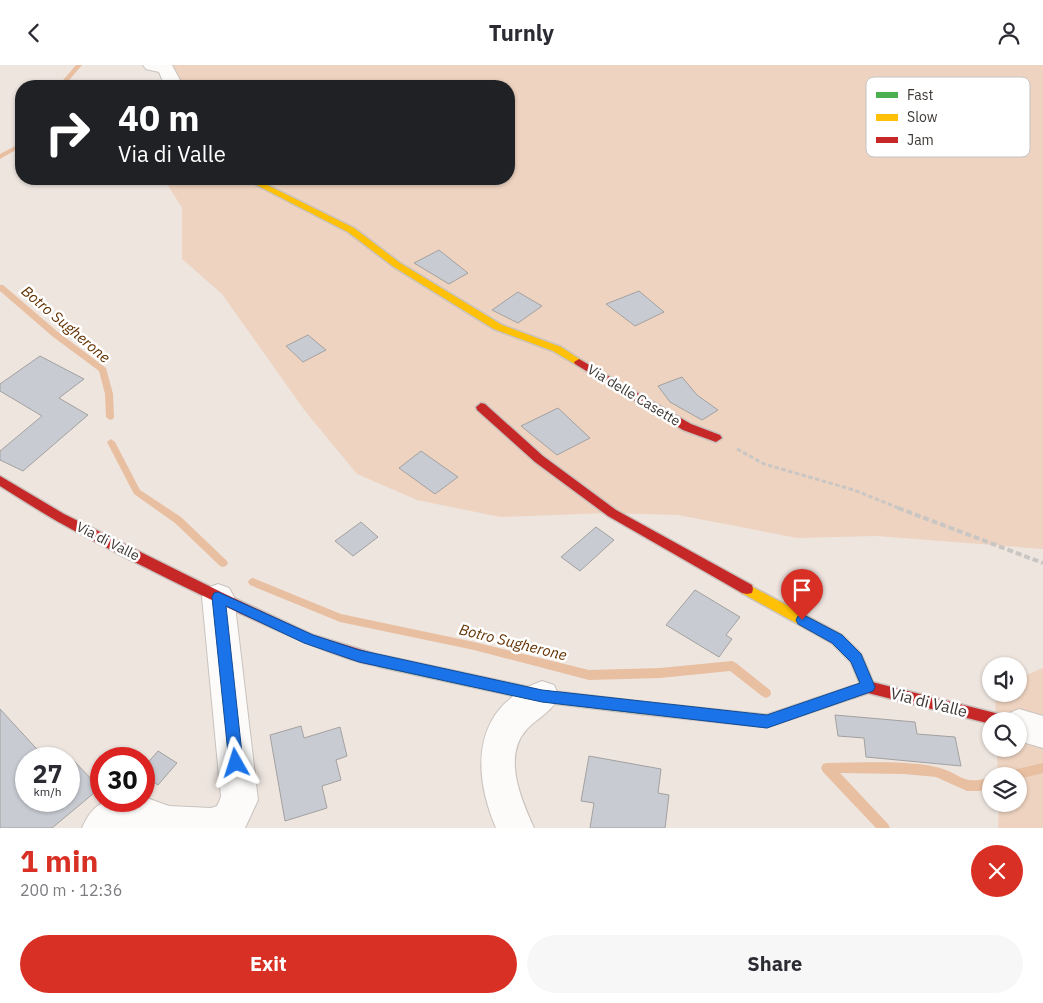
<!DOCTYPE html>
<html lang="en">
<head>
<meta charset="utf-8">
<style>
  body { margin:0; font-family:"IBM Plex Sans",sans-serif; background:#f7f7f7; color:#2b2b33; height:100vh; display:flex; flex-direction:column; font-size:19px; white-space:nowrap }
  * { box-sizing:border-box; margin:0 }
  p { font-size:16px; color:#7c7c81 }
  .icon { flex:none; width:28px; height:28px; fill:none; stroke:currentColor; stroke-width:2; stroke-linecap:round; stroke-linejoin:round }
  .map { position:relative; height:763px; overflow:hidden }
  .panel { display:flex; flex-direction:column; background:#fff; flex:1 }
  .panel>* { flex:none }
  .banner { position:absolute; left:15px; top:15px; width:500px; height:105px; border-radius:20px; box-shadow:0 1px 4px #0004; background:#202124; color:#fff; overflow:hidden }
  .controls { position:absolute; left:982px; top:592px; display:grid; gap:10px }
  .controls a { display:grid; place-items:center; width:45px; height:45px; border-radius:50%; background:#fff; box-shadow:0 1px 4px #0004; font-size:25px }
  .speed { position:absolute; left:15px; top:682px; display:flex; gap:10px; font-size:25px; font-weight:700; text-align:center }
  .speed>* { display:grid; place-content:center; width:65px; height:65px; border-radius:50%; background:#fff; box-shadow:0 1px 4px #0004; line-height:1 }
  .speed small { font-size:12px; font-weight:400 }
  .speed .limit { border:8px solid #d22; background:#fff; color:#111 }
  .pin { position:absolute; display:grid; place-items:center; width:42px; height:42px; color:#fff; margin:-51px -21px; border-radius:50% 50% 50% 0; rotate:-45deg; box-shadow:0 0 5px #0007 }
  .pin .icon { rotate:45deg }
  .me { position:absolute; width:55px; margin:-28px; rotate:354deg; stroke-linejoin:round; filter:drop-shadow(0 0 4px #0008) }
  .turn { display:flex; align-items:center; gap:18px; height:105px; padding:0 20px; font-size:22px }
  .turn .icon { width:65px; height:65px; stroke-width:2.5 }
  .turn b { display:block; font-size:35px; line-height:42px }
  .round { display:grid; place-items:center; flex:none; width:52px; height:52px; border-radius:26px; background:#f7f7f7 }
  .overview { display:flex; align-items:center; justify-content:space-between; height:85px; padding:0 20px }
  h1 { font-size:30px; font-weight:700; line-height:38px; color:#d93025 }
  .button { display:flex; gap:10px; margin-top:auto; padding:10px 20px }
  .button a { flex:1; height:58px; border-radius:30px; background:#d93025; color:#fff; font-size:20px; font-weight:700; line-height:58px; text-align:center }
  .button a+a { background:#f7f7f7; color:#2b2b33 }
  header { display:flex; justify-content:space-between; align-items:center; height:65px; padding:0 20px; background:#fff; font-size:22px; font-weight:700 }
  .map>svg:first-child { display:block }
  .green { fill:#eed3c0 }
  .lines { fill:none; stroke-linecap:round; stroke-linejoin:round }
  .stream { fill:#e8bfa1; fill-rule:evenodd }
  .building { fill:#c8cbd2; stroke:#a3a1a0 }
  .street-casing { stroke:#c9c2bd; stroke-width:2 }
  .fast-casing { stroke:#c9c2bd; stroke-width:3 }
  .slow-casing { stroke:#c9c2bd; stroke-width:3 }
  .jam-casing { stroke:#c9c2bd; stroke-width:3 }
  .path-far1 { stroke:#cac6c3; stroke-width:3; stroke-dasharray:4.5 2.5; stroke-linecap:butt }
  .path { stroke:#cac6c3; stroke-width:4; stroke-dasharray:6 3; stroke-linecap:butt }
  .street { fill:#fcfbfa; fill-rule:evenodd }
  .fast { fill:#4caf50; fill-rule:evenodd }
  .slow { fill:#ffc107; fill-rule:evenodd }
  .jam { fill:#c62828; fill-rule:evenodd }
  .route { fill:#1a73e8; stroke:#114b97 }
  .labels { text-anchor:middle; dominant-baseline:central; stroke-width:5; stroke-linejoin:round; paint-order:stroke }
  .street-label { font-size:14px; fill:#3d3733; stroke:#fff }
  .water-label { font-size:15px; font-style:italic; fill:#633100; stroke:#fff }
  .near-street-label { font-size:16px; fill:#3d3733; stroke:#fff }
  .key { fill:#fff; stroke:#c5c3c2; stroke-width:1 }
  .key-label { font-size:14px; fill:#3d3733 }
</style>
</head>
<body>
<header><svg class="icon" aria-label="back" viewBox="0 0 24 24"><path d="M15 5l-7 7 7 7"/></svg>Turnly<svg class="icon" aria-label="person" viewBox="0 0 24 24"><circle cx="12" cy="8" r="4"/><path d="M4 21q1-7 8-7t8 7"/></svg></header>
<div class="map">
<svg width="1043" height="763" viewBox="0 0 1043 763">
  <rect width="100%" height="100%" fill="#eee5df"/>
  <path class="green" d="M169 0H1043V484L877 471 797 473 678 450 608 448 500 452 417 435 357 409 305 346 222 229 182 194V143L164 114H509V21H169Z
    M1043 603V763H998L999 739H1019V711H998L997 684H1019V656H996L995 629H1019V613Z"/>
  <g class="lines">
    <path class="stream" d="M76 0H82L64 21H58Z
      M21 78V82L0 94V89Z
      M0 220H3L58 267 106 303 113 329 114 352 113 354 110 355 106 352 105 329 99 306 52 271 0 226Z
      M111 374 115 377 140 425 181 452 226 495 228 498 226 501 223 502 220 501 175 458 134 429 107 377Z
      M253 513 341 549 474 577 589 605 660 603 732 596 736 598 770 625 771 628 770 631 766 633 762 631 730 606 660 613 589 615 474 585 340 557 250 520 248 517 250 514Z
      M827 698C860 698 904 695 936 702 961 707 961 722 991 712V722L980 726H967L936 712 904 709 840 708 888 759 890 763H876L823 707 821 703 823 699Z
      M1043 698V708L1019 714V711H1002L1004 707 1008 706Z"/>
  </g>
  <path class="building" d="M439 185 468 208 449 219 414 198Z
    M639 226 664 247 635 261 606 239Z
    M518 227 542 241 518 258 492 245Z
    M308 270 326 285 303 297 286 281Z
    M40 291 84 314 59 333 88 350 23 406 0 395V386L42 351 0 326V319Z
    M682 312 697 330 718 345 702 355 670 337 658 321Z
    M558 343 590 373 557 390 521 361Z
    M421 386 458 412 435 429 399 403Z
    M361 457 378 472 353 491 335 476Z
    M596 462 614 475 580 506 561 492Z
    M695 525 740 552 726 570 732 574 719 592 666 560Z
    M0 644 46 694H26V736H69V691L100 723 52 763H0Z
    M835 650 915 657 917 669 955 672 961 701 866 692 864 673 838 671Z
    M301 661 304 673 340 662 347 691 336 695 341 715 322 721 327 743 285 756 270 670Z
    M158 686 177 698 158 720 144 711V702Z
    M589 691 661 704 658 728 669 730 665 763H590L594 738 581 736Z"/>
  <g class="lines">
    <defs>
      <path id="street" d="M143 0H172L183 21H165L159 7 146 4Z
        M218 519 229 523 234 532 258 735 245 763H82C97 729 112 736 144 736V732L169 741 211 743 217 741 221 732 202 532 207 523Z
        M542 616 554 620 559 631C552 647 539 652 527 664 502 691 521 734 534 763H496C471 704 473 641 542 616Z
        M1019 644 1043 651V683L1019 676V656H1003L1007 649Z"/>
      <path id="fast" d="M380 590 542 625 642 637 647 639 649 643 647 647 642 649 542 637 380 602 375 600 373 596 375 592Z"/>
      <path id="slow" d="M245 114H255L354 163 400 198 502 260 561 282 584 297 579 300 575 299 553 286 494 264 394 202 348 167Z
        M747 519 842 570 861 589 875 622 873 626 868 628 863 626 851 597 832 578 742 528 741 524 742 520Z
        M853 621 858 623 860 627 858 631 767 662 642 649 637 647 635 643 637 639 642 637 767 650Z"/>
      <path id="jam" d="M579 294 691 359 720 370 722 373 716 377 683 365 575 299 574 297Z
        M481 338 485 339 543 391 616 445 752 520 753 524 752 528 747 529 742 528 608 451 535 397 477 345 476 342Z
        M0 411 64 449 223 528 313 570 385 592 387 596 385 600C353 611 97 479 55 455 36 444 18 432 0 421Z
        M868 616 1003 650 1008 651 1010 656H991V659L868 628 853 633 848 631 846 627 848 623Z"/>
    </defs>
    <use href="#street" class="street-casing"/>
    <use href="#fast" class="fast-casing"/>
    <use href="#slow" class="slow-casing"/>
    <use href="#jam" class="jam-casing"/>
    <path class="path-far1" d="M737 384 764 399 854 425 901 444"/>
    <path class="path" d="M898 443 1043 498"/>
    <use href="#street" class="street"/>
    <use href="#fast" class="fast"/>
    <use href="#slow" class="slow"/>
    <use href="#jam" class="jam"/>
  </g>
  <path class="route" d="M218 527 313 570 359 585 542 625 767 650 860 618 851 597 832 578 798 559 796 555 798 551 802 549 842 570 861 589 875 622 873 626 767 663 542 637 359 597 304 578 226 541 243 698 241 703 236 705 231 703 229 698 212 532 214 528Z"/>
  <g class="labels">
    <g class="street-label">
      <text transform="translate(634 330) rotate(31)">Via delle Casette</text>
      <text transform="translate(108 476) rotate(27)">Via di Valle</text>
    </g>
    <g class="water-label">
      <text transform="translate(66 259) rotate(40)">Botro Sugherone</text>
      <text transform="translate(513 577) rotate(14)">Botro Sugherone</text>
    </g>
    <g class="near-street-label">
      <text transform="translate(929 637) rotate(14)">Via di Valle</text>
    </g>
  </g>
  <rect x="866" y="12" width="164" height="80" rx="8" class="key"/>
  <rect x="876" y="27" width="22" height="6" fill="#4caf50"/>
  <rect x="876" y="49" width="22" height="7" fill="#ffc107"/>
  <rect x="876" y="72" width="22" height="6" fill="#c62828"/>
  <g class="key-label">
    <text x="907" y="35">Fast</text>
    <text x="907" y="57">Slow</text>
    <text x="907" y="80">Jam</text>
  </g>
</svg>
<div class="controls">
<a><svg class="icon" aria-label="sound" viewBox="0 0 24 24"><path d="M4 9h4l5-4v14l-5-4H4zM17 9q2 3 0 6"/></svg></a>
<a><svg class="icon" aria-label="search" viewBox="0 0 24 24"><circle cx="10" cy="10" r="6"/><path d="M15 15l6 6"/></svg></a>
<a><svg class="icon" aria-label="layers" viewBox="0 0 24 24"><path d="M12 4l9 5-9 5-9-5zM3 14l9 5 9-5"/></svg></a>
</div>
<div class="speed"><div>27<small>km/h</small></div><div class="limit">30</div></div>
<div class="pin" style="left:802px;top:555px;background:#d93025"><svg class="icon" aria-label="arrive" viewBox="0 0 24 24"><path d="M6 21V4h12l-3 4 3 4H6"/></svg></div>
<svg class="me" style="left:236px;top:698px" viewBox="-20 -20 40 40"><path d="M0-17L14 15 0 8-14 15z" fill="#1a73e8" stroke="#fff" stroke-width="4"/></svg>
<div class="banner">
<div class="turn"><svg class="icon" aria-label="right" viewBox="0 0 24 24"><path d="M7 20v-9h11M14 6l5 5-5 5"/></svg><div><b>40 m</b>Via di Valle</div></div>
</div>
</div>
<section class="panel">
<div class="overview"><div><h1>1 min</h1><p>200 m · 12:36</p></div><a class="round" style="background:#d93025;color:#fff"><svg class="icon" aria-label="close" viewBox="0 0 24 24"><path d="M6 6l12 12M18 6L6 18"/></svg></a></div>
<div class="button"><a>Exit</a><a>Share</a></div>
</section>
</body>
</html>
